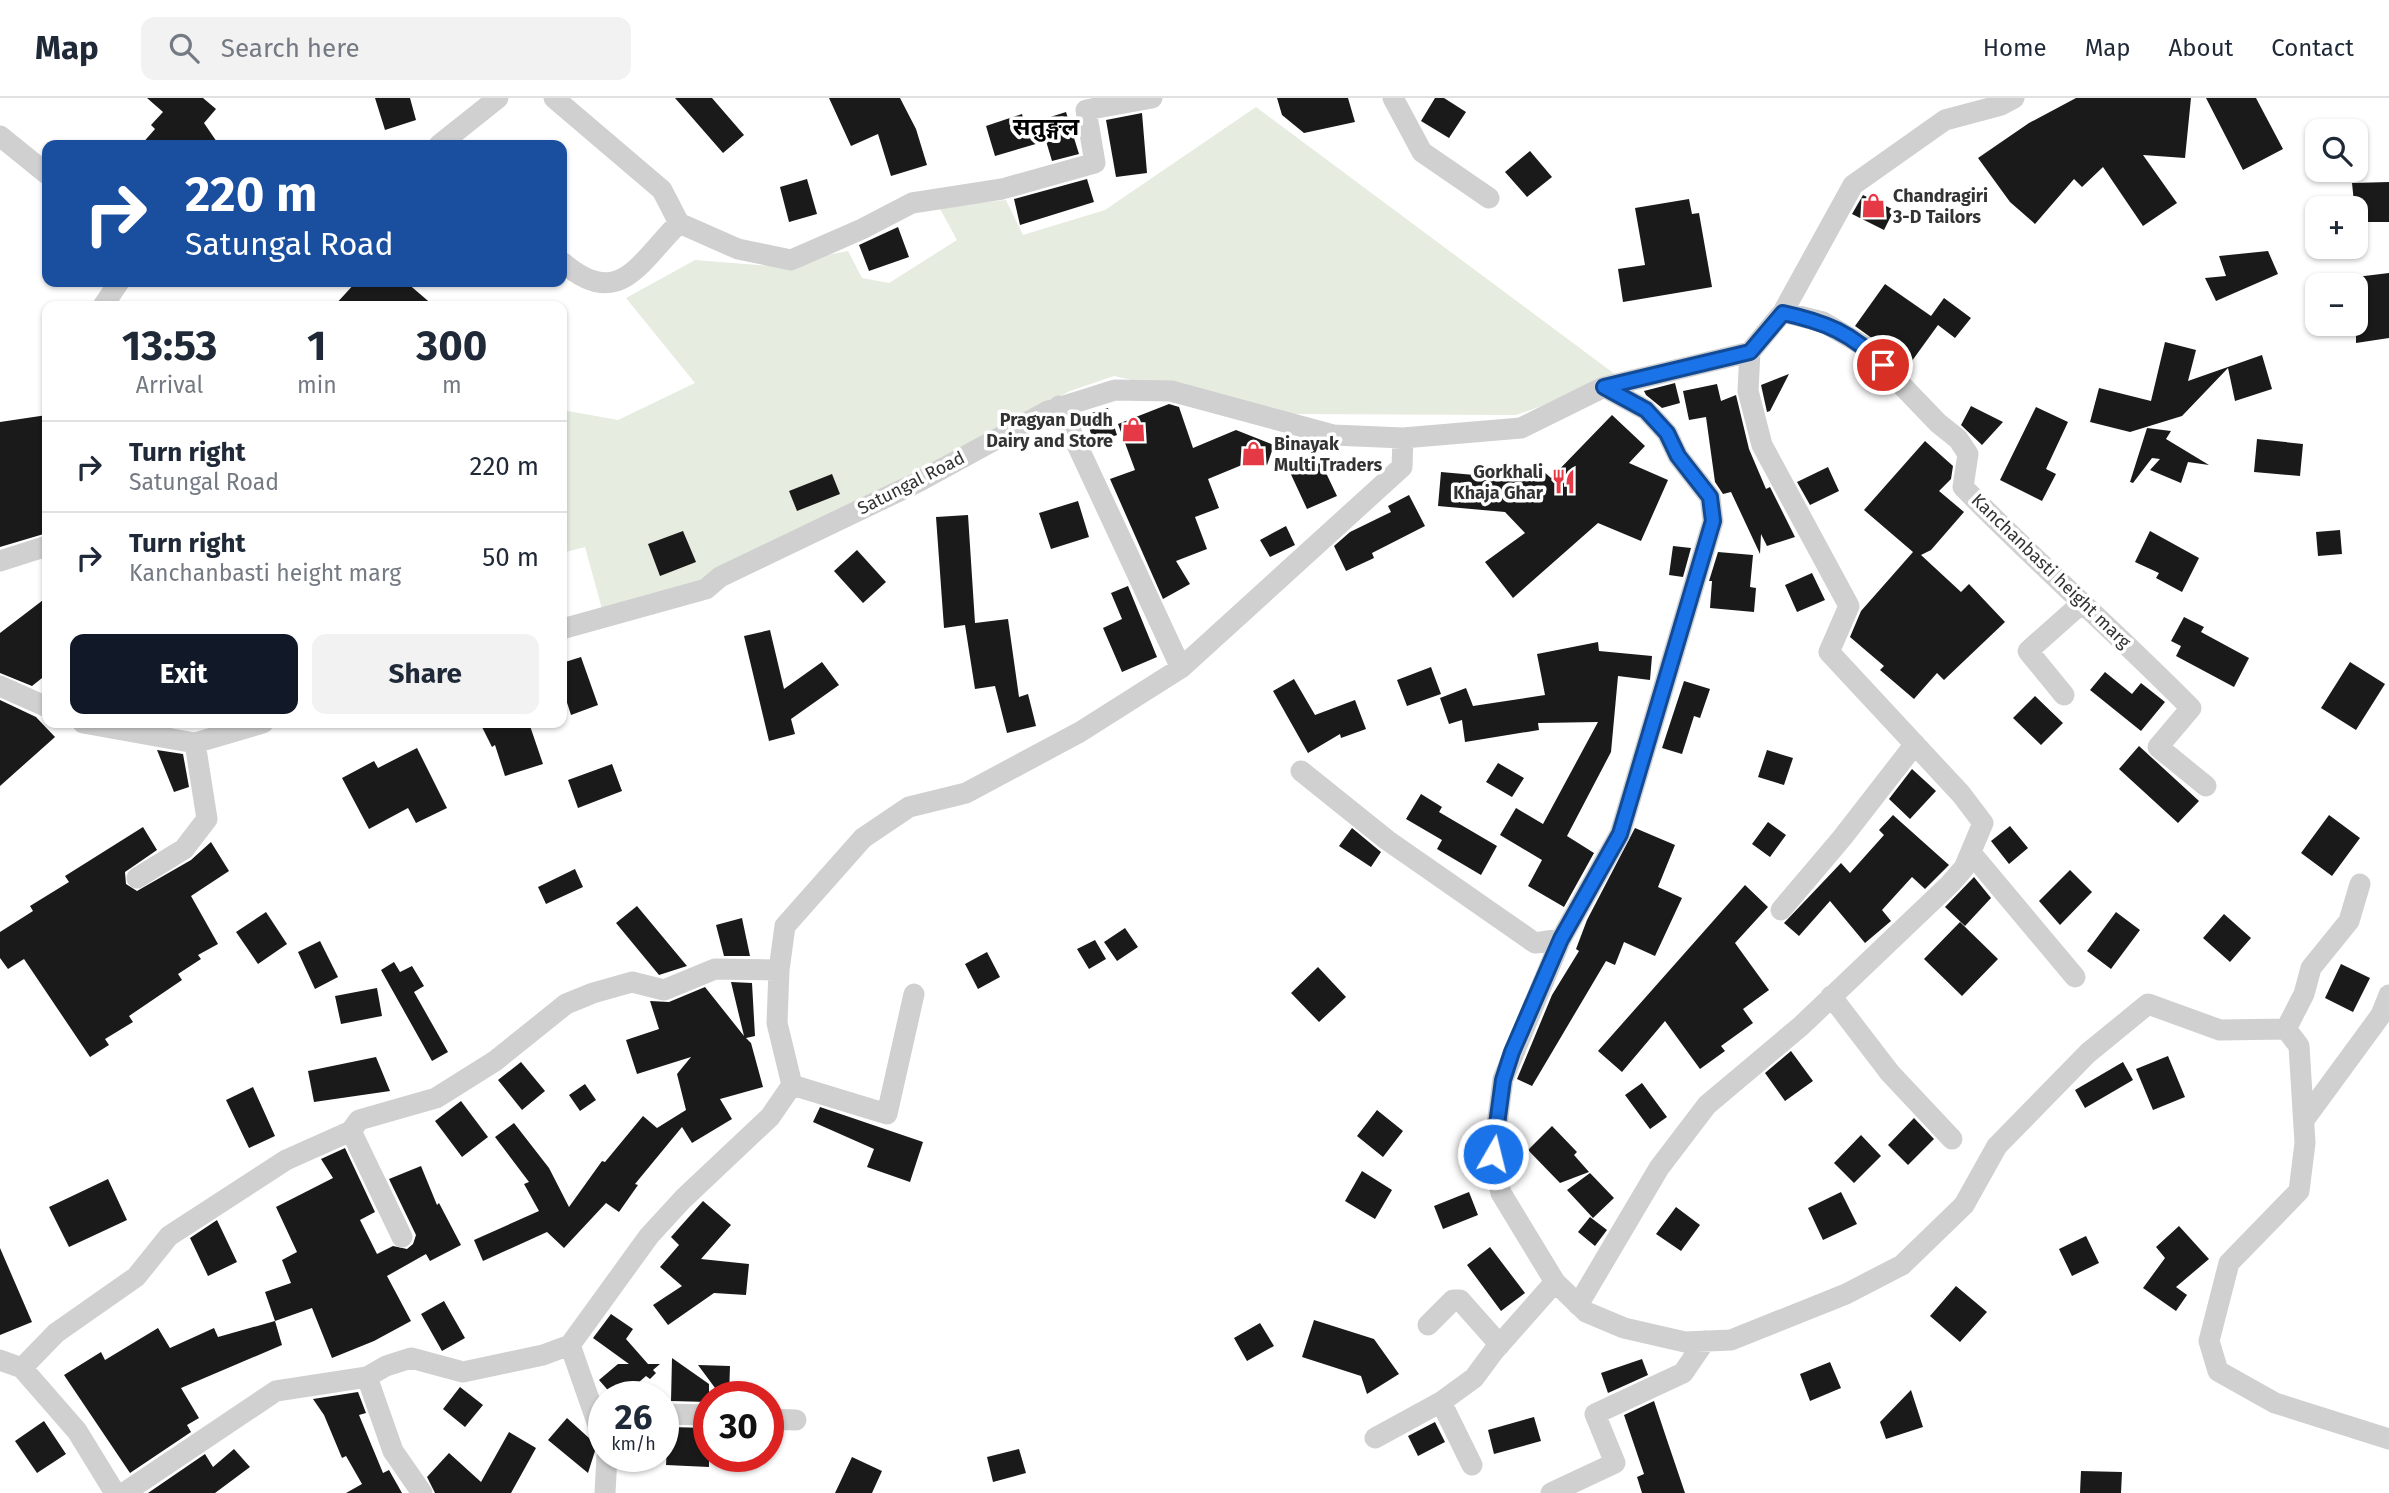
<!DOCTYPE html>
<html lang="en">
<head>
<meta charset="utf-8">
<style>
  body { margin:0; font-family:"Fira Sans","Noto Sans Devanagari",sans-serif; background:#f2f2f3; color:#1f2937; height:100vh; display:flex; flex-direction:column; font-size:26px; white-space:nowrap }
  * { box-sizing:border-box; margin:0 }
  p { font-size:23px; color:#747a83 }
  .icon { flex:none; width:38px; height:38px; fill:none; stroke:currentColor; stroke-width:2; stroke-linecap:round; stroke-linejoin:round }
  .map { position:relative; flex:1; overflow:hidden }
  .sheet { position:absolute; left:42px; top:203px; width:525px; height:427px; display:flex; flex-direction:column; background:#fff; border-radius:14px; box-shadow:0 2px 5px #0004 }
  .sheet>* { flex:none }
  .banner { position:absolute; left:42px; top:42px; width:525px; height:147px; border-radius:14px; box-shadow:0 2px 5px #0004; background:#1a4fa0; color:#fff; overflow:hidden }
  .controls { position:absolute; left:2305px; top:21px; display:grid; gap:14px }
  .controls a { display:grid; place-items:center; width:63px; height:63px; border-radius:14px; background:#fff; box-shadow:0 2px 5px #0004; font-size:35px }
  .speed { position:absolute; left:588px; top:1283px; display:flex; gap:14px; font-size:35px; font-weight:700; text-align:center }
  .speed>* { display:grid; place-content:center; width:91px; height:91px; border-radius:50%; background:#fff; box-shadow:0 2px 5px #0004; line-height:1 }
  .speed small { font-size:18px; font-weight:400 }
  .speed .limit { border:10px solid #d22; background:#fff; color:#111 }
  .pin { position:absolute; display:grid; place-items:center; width:60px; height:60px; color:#fff; margin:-30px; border:4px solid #fff; border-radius:50%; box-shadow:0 2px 7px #0007 }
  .me { position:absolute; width:77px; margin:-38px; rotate:8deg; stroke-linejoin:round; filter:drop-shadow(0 0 5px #0008) }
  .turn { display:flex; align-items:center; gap:24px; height:147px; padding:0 28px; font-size:32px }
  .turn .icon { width:91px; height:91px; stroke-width:2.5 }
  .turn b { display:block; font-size:49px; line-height:60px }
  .eta { display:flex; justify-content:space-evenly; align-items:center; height:119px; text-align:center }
  .eta b { font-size:42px; font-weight:700; line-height:49px }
  .action { display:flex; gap:14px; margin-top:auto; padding:14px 28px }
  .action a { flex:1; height:80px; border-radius:14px; background:#111827; color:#fff; font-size:28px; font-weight:700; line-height:80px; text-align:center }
  .action a+a { background:#f2f2f3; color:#1f2937 }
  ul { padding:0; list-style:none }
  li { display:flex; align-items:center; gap:21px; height:91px; padding:0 28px; border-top:2px solid #e0e1e3 }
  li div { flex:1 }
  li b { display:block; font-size:26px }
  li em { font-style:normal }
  header { display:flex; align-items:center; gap:42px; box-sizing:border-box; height:98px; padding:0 35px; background:#fff; border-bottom:2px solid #e0e1e3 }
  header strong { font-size:33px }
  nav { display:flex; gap:38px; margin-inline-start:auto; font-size:24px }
  .search { width:490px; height:63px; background:#f2f2f3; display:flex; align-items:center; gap:18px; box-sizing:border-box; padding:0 24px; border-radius:14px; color:#747a83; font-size:26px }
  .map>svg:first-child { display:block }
  .green { fill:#e6ecdf }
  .building { fill:#1a1a1a }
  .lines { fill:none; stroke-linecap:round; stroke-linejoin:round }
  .street { stroke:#d0d0d0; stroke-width:21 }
  .route-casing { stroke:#114b97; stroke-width:18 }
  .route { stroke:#1a73e8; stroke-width:12 }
  .labels { text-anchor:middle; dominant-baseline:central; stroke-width:7; stroke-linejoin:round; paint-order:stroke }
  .poi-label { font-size:18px; font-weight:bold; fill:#333; stroke:#fff; text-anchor:start }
  .street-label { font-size:18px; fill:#333; stroke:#fff }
  .district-label { font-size:24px; font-weight:bold; fill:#000; stroke:#fff }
</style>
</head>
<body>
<header>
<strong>Map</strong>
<div class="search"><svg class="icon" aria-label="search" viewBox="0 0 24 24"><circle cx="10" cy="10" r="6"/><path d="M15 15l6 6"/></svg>Search here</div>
<nav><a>Home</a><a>Map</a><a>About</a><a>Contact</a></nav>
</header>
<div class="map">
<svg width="2389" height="1395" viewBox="0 0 2389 1395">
  <rect width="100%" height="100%" fill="#fff"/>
  <path class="green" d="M1256 9 1620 280 1516 317 1284 316 1114 278 1070 293 703 483 602 511 585 449 562 455V312L618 322 695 285 626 200 695 162 770 168 848 153 862 180 889 185 957 142 939 109 1006 102 1023 137 1105 112Z"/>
  <path class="building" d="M147 0H203L216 11 204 25 219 47H141L155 31 151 27 163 14Z
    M375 0H410L416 22 385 32Z
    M675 0H712L744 37 723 55Z
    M829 0H900L916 31 927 67 891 78 878 36 851 48Z
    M1277 0H1348L1355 24 1304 35 1282 17Z
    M1435 0H1444L1466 14 1449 40 1421 23Z
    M2076 0H2191L2185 60 2143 57 2177 105 2143 128 2103 69 2082 89 2074 81 2035 126 2010 104 1978 60 2029 25Z
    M2206 0H2256L2283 51 2243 72Z
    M1066 14 1079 56 1052 63 1046 43 995 58 986 28 1022 16 1025 27Z
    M1142 15 1147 75 1116 79 1106 22Z
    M1530 53 1552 79 1527 99 1505 74Z
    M807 81 817 116 789 124 780 89Z
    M1087 81 1094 104 1020 127 1014 101Z
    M2389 84V124H2356L2352 85Z
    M1863 97 1894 112 1884 132 1852 116Z
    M1689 101 1692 116 1699 115 1712 189 1623 204 1618 171 1645 167 1635 110Z
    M898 129 909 159 869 173 859 147Z
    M2268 153 2278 176 2216 203 2205 180 2226 178 2219 158Z
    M2389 175V240L2356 245V179Z
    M356 184H406L434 208H334Z
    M1885 186 1931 218 1944 200 1971 220 1955 240 1938 227 1909 267 1855 228Z
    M2165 244 2196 252 2188 283 2262 257 2272 291 2235 303 2228 270 2182 318 2130 334 2090 324 2099 290 2151 303Z
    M1789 276 1770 313 1767 314 1761 287Z
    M1675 285 1680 305 1662 310 1646 297 1644 293Z
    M1717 286 1721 303 1736 297 1749 351 1766 391 1770 389 1795 439 1767 448 1761 436 1760 456 1731 394 1723 396 1715 384 1706 319 1689 322 1683 293Z
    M1169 306 1179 309 1193 350 1236 332 1274 347 1267 367 1254 362 1208 381 1219 410 1195 419 1207 451 1176 463 1190 486 1163 501 1110 381 1135 372 1118 326Z
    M1971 308 2003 324 1982 347 1961 327Z
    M2036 309 2068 324 2046 371 2056 376 2042 403 2000 382Z
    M1108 310 1117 337 1094 345 1085 317Z
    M47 317V435L0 449V324Z
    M1612 317 1645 348 1629 365 1668 382 1641 443 1598 425 1513 500 1485 464 1525 435 1505 414 1438 408 1441 374 1519 381 1533 364 1551 380Z
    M2147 330 2171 333 2166 341 2209 367 2188 364 2181 385 2150 372 2160 361 2152 360 2133 385 2130 384Z
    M2257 341 2303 346 2300 378 2254 374Z
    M1925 343 1953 368 1951 381 1939 393 1964 414 1931 452 1921 457 1961 494 1969 486 2005 524 1944 582 1937 575 1914 601 1880 572 1884 568 1850 539 1861 513 1913 454 1864 412Z
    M1317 356 1337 398 1307 411 1288 370Z
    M1828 369 1839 393 1810 407 1797 384Z
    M832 376 840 396 797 413 789 393Z
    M1409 397 1425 428 1372 455 1374 460 1346 473 1334 448 1350 434 1391 414 1388 408Z
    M1078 403 1089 439 1051 451 1039 415Z
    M968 417 975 525 1008 521 1019 599 1028 596 1036 628 1007 635 995 588 975 591 965 527 944 530 936 419Z
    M1286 428 1295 447 1270 459 1260 442Z
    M2340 432 2342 456 2318 458 2316 434Z
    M683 433 696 464 660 478 648 446Z
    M2150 433 2199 460 2182 494 2156 480 2159 475 2135 464Z
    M1673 448 1691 450 1683 479 1669 477Z
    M857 452 886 484 863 505 834 473Z
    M1718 454 1753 457 1750 489 1756 490 1754 514 1710 510 1712 483H1709Z
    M1812 475 1825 502 1797 514 1785 487Z
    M1128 488 1157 559 1122 574 1103 530 1122 521 1111 495Z
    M47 499V576L32 588 0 575V535Z
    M2184 519 2204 529 2201 534 2249 560 2234 589 2176 558 2181 548 2171 543Z
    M770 532 784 591 822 564 839 587 791 621 795 636 769 643 744 538Z
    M1598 544 1599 553 1652 558 1650 582 1618 578 1611 654 1567 738 1594 755 1564 809 1528 788 1542 762 1500 737 1516 710 1543 726 1598 624 1538 625 1539 632 1465 644 1462 622 1449 626 1440 600 1466 590 1473 608 1545 597 1537 556Z
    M581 559 598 607 571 617 562 589V565Z
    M2350 564 2385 586 2356 632 2321 610Z
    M1431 569 1441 596 1407 608 1397 582Z
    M2105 574 2132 596 2141 585 2165 604 2141 633 2090 592Z
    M1294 581 1315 617 1355 602 1366 631 1341 640 1340 636 1308 655 1273 593Z
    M1684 583 1710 591 1700 620 1694 618 1682 656 1662 650Z
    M2035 598 2063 625 2041 647 2013 620Z
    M0 602 36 619 55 639 0 688Z
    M480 625H529L543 666 505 678 495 647 492 649Z
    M2139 648 2199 703 2178 725 2119 671Z
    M417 650 447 710 416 725 408 710 369 731 342 680 374 663 378 670Z
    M157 652 183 656 189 689 174 694Z
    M1767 652 1793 660 1784 687 1758 679Z
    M1498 665 1524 680 1512 699 1486 684Z
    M612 666 622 693 578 710 568 682Z
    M1912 671 1936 693 1910 721 1889 701Z
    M1421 696 1442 709 1439 714 1497 748 1481 777 1437 751 1442 742 1406 721Z
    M1893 717 1949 767 1925 791 1912 779 1882 812 1891 823 1865 845 1830 803 1799 838 1784 825 1841 765 1850 775 1884 737 1879 732Z
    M2329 717 2360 740 2332 778 2301 755Z
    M1768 724 1786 737 1770 759 1752 746Z
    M2010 728 2028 750 2009 766 1991 743Z
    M143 729 157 752 125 774 126 786 137 793 191 762 211 744 229 773 191 798 218 846 198 857 201 861 178 876 182 882 129 918 133 924 105 941 109 947 90 959 24 861 8 871 0 860V834L33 813 30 808 69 784 65 778Z
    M1352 730 1381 754 1371 769 1339 748Z
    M1635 730 1675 747 1658 789 1682 800 1655 858 1624 844 1615 867 1606 863 1532 988 1517 981 1552 897 1579 853 1576 851 1587 822Z
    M575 771 583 789 546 806 538 789Z
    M2070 772 2092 794 2060 827 2039 803Z
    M1974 779 1991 800 1965 828 1945 809Z
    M1745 787 1768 809 1735 845 1769 892 1743 911 1753 925 1721 948 1725 953 1700 971 1665 923 1622 974 1598 953Z
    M637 808 687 868 659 877 616 825Z
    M266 814 287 846 258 866 236 834Z
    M2116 814 2140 832 2111 871 2087 853Z
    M2224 816 2251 840 2230 864 2203 840Z
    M742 820 750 858H724L716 827Z
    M1960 824 1998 861 1962 898 1924 861Z
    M1125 830 1138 849 1117 863 1104 844Z
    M1095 842 1106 861 1089 871 1077 851Z
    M320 843 338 879 315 891 298 854Z
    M987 854 1000 879 978 891 965 866Z
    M394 864 400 874 412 868 424 888 414 894 448 954 432 963 381 872Z
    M2341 866 2370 880 2353 914 2325 900Z
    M1318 869 1346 899 1319 924 1291 895Z
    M731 884 752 885 755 938 746 940 751 945 763 989 720 1001 732 1021 692 1045 682 1029 635 1086 638 1087 619 1114 606 1105 564 1150 547 1134 483 1163 474 1142 539 1113 524 1086 529 1084 495 1039 514 1025 549 1070 569 1109 602 1063 605 1064 643 1018 657 1030 686 1012 677 976 691 959 637 976 626 942 659 931 650 903 669 904 705 889 744 938Z
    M377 890 382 918 341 926 335 898Z
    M1791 953 1813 983 1785 1003 1765 975Z
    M2168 958 2185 999 2153 1012 2136 971Z
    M376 959 390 993 314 1004 308 973Z
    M521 964 545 993 522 1012 498 982Z
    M2123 964 2133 982 2085 1010 2075 992Z
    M1642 985 1667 1019 1650 1031 1625 997Z
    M585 986 596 1002 580 1013 569 997Z
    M253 989 275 1038 249 1050 226 1002Z
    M461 1003 488 1039 462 1059 435 1023Z
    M820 1009 923 1044 910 1084 867 1069 874 1051 813 1024Z
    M1377 1012 1403 1033 1383 1059 1357 1038Z
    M1914 1020 1934 1041 1908 1067 1888 1047Z
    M1552 1028 1577 1054 1574 1057 1589 1074 1560 1085 1528 1052Z
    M1861 1037 1881 1058 1854 1085 1834 1065Z
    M345 1050 375 1114 360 1122 377 1156 393 1148 407 1151 413 1146 416 1137 389 1081 421 1068 437 1107 439 1105 461 1147 430 1163 426 1156 387 1178 411 1223 374 1243 332 1260 312 1210 275 1223 265 1194 291 1185 282 1162 297 1154 276 1109 333 1080 321 1061Z
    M1362 1073 1392 1092 1375 1121 1345 1103Z
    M1590 1075 1614 1100 1593 1120 1567 1092Z
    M108 1081 127 1122 69 1149 49 1109Z
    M1469 1094 1478 1117 1443 1131 1434 1108Z
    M1841 1094 1857 1126 1823 1142 1808 1110Z
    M703 1103 731 1127 701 1161 749 1166 746 1197 714 1195 668 1227 653 1207 682 1188 660 1169 679 1147 671 1139Z
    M1676 1109 1700 1127 1681 1153 1656 1136Z
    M1590 1119 1607 1132 1595 1148 1578 1134Z
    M217 1122 237 1164 208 1178 190 1140Z
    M2179 1128 2209 1161 2176 1189 2187 1197 2176 1213 2143 1190 2165 1160 2156 1149Z
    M2086 1138 2099 1165 2072 1178 2059 1151Z
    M1490 1149 1525 1195 1501 1213 1467 1167Z
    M0 1150 32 1224 0 1237Z
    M1956 1188 1987 1214 1960 1244 1930 1218Z
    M444 1203 465 1240 442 1253 421 1216Z
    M611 1216 633 1231 626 1241 648 1266H660L653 1272 656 1275 650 1281 646 1278 623 1298H613L599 1282 618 1266H629L593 1240Z
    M1314 1222 1374 1241 1399 1276 1367 1296 1361 1278 1302 1259Z
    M275 1223 282 1247 181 1290 199 1320 187 1327 191 1334 130 1375 64 1277 101 1254 105 1262 158 1230 170 1250 214 1230 218 1239Z
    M1260 1225 1274 1248 1247 1263 1234 1240Z
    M672 1260 709 1286V1304L671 1303Z
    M1642 1261 1648 1277 1608 1295 1601 1275Z
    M1830 1264 1841 1290 1810 1303 1800 1276Z
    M698 1267 730 1268 729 1298H721Z
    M460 1289 483 1307 465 1329 443 1311Z
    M1911 1292 1923 1329 1886 1341 1880 1324Z
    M358 1294 366 1315 359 1317 383 1375 389 1372 402 1395H346L362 1386 346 1358 342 1360 324 1317 313 1301Z
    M1654 1303 1667 1342 1685 1395H1642L1637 1379 1644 1376 1624 1317Z
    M1534 1319 1541 1343 1494 1356 1488 1332Z
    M567 1320 589 1340 595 1353 588 1375 548 1342Z
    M44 1323 66 1356 37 1375 15 1343Z
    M1435 1324 1445 1344 1418 1358 1408 1338Z
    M668 1329 709 1330V1369L666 1367Z
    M509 1334 536 1350 511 1395H435L427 1379 449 1355 481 1384Z
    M234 1351 250 1369 215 1395H148L205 1356 213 1369Z
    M1019 1351 1026 1375 993 1384 987 1359Z
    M852 1359 882 1373 872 1395H835Z
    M2081 1373 2122 1374 2121 1395H2080Z"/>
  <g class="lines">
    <path class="street" d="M554 0 662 92 679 125 738 151 791 162 862 131 912 105 1002 91 1095 65 1086 12 1152 0
      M1393 0 1422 54 1489 100
      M0 38 47 76
      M439 47 498 0
      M562 164C619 213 638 166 679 125
      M103 208 119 184
      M1783 214 1823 224 1864 248 1938 325 1958 341 1968 356 1963 389C2037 465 2117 535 2191 610L2158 649 2206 688
      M1604 289 1646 312 1667 335 1678 358 1710 399 1713 423 1620 736 1561 841 1503 981 1493 1057 1501 1095 1555 1184 1586 1214 1624 1230 1685 1244 1731 1242 1846 1196 1902 1167 1964 1107 1997 1048 2088 955 2148 906 2220 932 2286 931 2299 948 2305 1045 2299 1093 2229 1165 2209 1243 2218 1273 2275 1305 2389 1341
      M1059 308 1181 570
      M0 463 47 448
      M562 531 706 491 720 479 916 385 1048 313 1115 292 1171 293 1333 337 1403 340 1521 330 1604 289 1750 254 1783 214 1853 87 1945 22 2001 7 2014 0
      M0 588 47 609
      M2064 597 2028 553 2082 505
      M83 625 195 645 263 625
      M1301 673 1387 742 1535 845 1561 841
      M1971 755 2075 879
      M137 780 184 751 207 721 195 645
      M1781 812 1842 740 1915 646
      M1831 898 1890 975 1952 1041
      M2286 931 2304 896 2311 870 2349 823 2360 786
      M792 987 887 1016 914 896
      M2304 1022 2381 917 2389 897
      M351 1033 359 1022 436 1000 495 963 566 906 593 895 632 884 664 892 715 871 779 872
      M1578 1207 1659 1070 1707 1007 1801 928 1950 786 1964 770 1983 725 1961 696 1829 554 1849 508 1762 347 1748 293 1750 254
      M1428 1227 1453 1202H1460L1500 1247
      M570 1247 604 1344
      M0 1262 22 1270 56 1235 136 1179 169 1138 286 1062 351 1033 402 1139
      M22 1270 77 1333 115 1395
      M1441 1304 1472 1367
      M663 1316 709 1317
      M768 1321 796 1322
      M1375 1340 1441 1304 1474 1280 1494 1253 1555 1184
      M124 1395 276 1293 367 1279
      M422 1395 393 1353 367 1279 386 1268 411 1260 463 1274 543 1257 570 1247 649 1138 683 1101 770 1019 792 987 777 925 779 872 785 828 863 740 909 709 966 695 1080 634 1181 570 1402 369 1403 340
      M605 1395 607 1358
      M1551 1395 1615 1365 1595 1316 1683 1275 1705 1243"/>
  </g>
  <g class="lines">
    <defs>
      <path id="route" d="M1493 1056 1503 982 1512 954 1561 841 1620 736 1713 423 1710 399 1678 358 1667 335 1646 312 1604 289 1750 254 1783 215C1825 224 1852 235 1883 267"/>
    </defs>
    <use href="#route" class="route-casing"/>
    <use href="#route" class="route"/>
  </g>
  <defs>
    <symbol id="shop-bare" viewBox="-9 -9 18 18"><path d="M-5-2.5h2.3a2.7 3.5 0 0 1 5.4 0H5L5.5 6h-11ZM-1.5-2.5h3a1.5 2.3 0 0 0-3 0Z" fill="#e63946" stroke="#fff" stroke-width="2.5" paint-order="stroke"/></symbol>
    <symbol id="restaurant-bare" viewBox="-9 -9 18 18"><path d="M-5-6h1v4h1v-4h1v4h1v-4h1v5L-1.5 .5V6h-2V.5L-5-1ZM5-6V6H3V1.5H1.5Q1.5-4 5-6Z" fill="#e63946" stroke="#fff" stroke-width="2.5" paint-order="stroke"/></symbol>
  </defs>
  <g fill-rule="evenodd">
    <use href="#shop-bare" x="1856" y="90" width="35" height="35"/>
    <use href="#shop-bare" x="1116" y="314" width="35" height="35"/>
    <use href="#shop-bare" x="1236" y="338" width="35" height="35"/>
    <use href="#restaurant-bare" x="1546" y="366" width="35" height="35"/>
  </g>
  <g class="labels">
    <g class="poi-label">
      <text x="1893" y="98">Chandragiri<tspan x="1893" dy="21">3-D Tailors</tspan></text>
      <text x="1113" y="322" text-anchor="end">Pragyan Dudh<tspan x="1113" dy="21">Dairy and Store</tspan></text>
      <text x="1274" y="346">Binayak<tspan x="1274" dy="21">Multi Traders</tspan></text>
      <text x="1543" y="374" text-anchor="end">Gorkhali<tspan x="1543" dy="21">Khaja Ghar</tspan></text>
    </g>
    <g class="street-label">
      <text transform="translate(911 385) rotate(-27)">Satungal Road</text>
      <text transform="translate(2051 473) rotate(44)">Kanchanbasti height marg</text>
    </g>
    <g class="district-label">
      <text x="1046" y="29">सतुङ्गल</text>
    </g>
  </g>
</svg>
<div class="controls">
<a><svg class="icon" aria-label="search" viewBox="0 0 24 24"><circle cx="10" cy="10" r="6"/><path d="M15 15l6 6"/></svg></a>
<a>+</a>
<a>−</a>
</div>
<div class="speed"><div>26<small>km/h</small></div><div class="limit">30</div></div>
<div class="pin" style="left:1883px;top:267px;background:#d93025"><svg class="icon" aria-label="arrive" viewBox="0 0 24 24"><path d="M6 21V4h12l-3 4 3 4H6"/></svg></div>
<svg class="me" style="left:1493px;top:1056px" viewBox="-20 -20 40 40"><circle r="17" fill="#1a73e8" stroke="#fff" stroke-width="3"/><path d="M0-11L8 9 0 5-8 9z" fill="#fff"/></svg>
<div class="banner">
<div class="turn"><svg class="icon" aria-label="right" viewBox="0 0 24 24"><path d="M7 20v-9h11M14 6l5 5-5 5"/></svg><div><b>220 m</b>Satungal Road</div></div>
</div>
<section class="sheet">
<div class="eta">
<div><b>13:53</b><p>Arrival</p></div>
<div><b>1</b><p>min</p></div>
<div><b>300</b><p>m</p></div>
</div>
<ul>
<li><svg class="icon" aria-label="right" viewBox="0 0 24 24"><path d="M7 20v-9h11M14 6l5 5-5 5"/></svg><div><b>Turn right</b><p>Satungal Road</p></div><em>220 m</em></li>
<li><svg class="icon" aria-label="right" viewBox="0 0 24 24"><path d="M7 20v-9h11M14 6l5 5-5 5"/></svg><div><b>Turn right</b><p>Kanchanbasti height marg</p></div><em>50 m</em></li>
</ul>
<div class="action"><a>Exit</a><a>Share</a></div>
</section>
</div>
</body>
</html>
